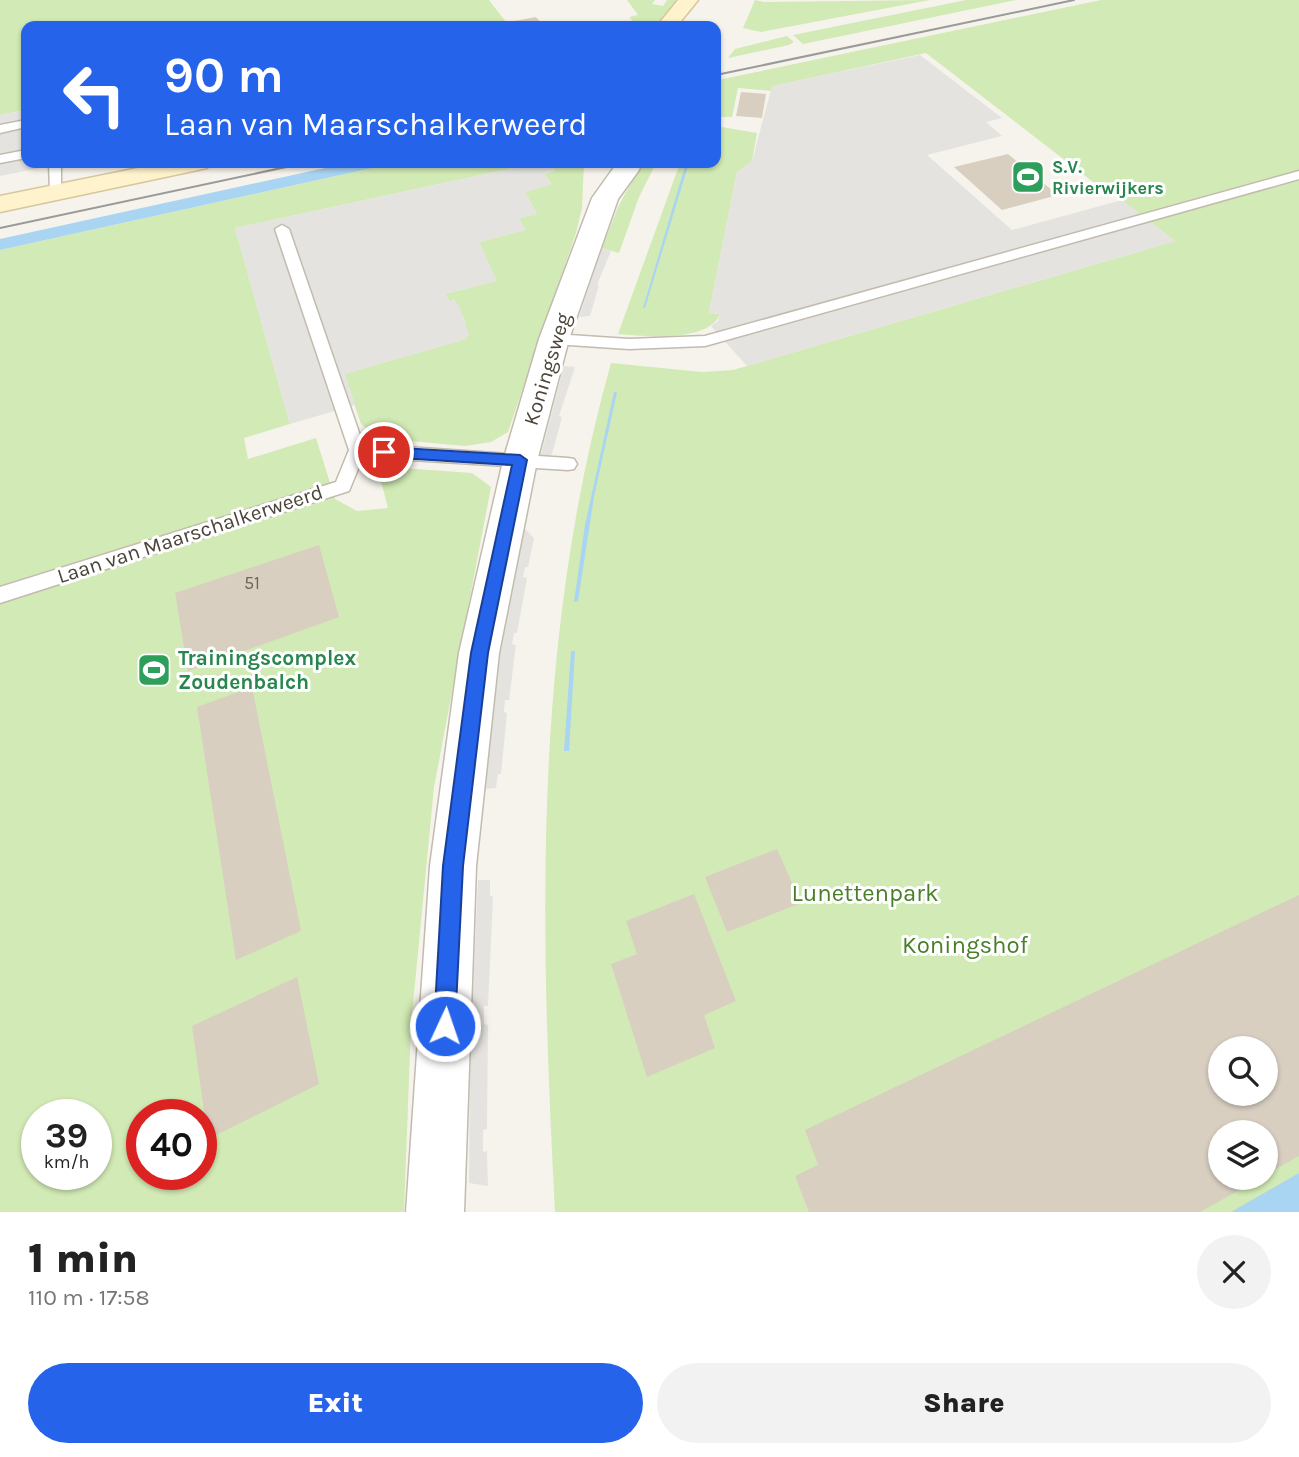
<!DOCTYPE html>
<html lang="en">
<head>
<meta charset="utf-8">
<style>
  body { margin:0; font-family:Karla,sans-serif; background:#f2f2f2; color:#222; height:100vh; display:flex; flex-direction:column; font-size:26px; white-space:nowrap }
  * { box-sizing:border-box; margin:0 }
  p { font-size:23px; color:#767676 }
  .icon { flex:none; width:38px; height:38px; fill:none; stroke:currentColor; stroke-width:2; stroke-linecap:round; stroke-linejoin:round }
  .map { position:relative; height:1212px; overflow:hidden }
  .panel { display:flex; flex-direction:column; background:#fff; flex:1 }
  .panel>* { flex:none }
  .banner { position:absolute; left:21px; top:21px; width:700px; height:147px; border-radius:14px; box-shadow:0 2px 5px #0004; background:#2563eb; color:#fff; overflow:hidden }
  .controls { position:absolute; left:1208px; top:1036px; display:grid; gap:14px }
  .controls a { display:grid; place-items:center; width:70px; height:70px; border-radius:50%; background:#fff; box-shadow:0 2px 5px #0004; font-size:35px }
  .speed { position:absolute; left:21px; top:1099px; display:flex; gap:14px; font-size:35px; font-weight:700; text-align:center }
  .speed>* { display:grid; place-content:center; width:91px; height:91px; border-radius:50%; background:#fff; box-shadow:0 2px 5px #0004; line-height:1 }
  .speed small { font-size:18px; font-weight:400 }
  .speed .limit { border:10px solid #d22; background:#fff; color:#111 }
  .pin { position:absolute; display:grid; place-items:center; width:60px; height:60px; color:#fff; margin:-30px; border:4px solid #fff; border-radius:50%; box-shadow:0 2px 7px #0007 }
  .me { position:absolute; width:77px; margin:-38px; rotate:3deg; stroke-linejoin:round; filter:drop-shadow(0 0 5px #0008) }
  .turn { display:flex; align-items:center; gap:24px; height:147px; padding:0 28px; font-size:32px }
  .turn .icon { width:91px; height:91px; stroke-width:2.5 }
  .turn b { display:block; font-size:49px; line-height:60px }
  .round { display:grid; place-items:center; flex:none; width:74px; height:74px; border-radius:37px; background:#f2f2f2 }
  .head { display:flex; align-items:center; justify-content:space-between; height:119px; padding:0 28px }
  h1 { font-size:42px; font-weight:800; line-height:52px }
  .cta { display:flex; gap:14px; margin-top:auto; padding:14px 28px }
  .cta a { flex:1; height:80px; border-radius:42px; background:#2563eb; color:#fff; font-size:28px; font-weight:800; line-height:80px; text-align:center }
  .cta a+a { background:#f2f2f2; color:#222 }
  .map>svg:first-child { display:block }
  .green { fill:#d2eab5; fill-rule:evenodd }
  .parking { fill:#e5e3e0 }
  .water { fill:#a9d4f2 }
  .building { fill:#d8cfc1; fill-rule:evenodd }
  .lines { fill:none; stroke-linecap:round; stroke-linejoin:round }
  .service-casing { stroke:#c2bbae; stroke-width:3 }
  .tertiary-casing { stroke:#c2bbae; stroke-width:3 }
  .secondary-casing { stroke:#d6c79b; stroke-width:3 }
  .service { fill:#fff; fill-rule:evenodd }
  .tertiary { fill:#fff; fill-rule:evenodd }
  .secondary { fill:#fff3cd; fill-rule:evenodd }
  .tram { stroke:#9a9a9a; stroke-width:2 }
  .route { fill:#2563eb; stroke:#184099; stroke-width:2 }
  .labels { text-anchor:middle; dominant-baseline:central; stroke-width:6; stroke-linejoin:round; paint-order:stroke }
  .far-leisure-label { font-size:18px; font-weight:bold; fill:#27864d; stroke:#fff; text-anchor:start }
  .number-label { font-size:18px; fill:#6e675b }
  .street-label { font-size:21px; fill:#4b4439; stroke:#fff }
  .leisure-label { font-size:21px; font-weight:bold; fill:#27864d; stroke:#fff; text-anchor:start }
  .near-park-label { font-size:24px; fill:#4a7f2a; stroke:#fff }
</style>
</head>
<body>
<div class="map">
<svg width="1299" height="1212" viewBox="0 0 1299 1212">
  <rect width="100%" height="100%" fill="#f6f3ec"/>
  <path class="green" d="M0 0H489L509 26H26V110L0 115Z
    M627 0H655L652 4 663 6 667 0H677L656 26H624L632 20 629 17 638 15Z
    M755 0 764 2 930 0 761 32 743 28Z
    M966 0H1016L803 44 793 35Z
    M1101 0H1299V1212H555C540 924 532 644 611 363L702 372 733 370 1175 241 1101 184 1097 185 926 53 773 86 772 91 738 88 732 117H716V84L718 80ZM1220 1048H1265V1094H1220ZM1220 1132H1265V1178H1220Z
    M787 36 794 42 789 45 728 58 735 49Z
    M716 126 757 133 752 161 737 172 709 313 720 314C709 343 643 336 618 334L680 163H716Z
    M395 163H537L235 228 290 424 244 438 248 459 316 438 335 499 357 511 388 508 381 481 387 474 402 468 472 473 491 487 434 787 411 1025 404 1212H0V250ZM37 1115H96V1174H37ZM142 1115H201V1174H142Z
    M549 163H584L582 208 576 233 508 432 491 442 465 446 378 438 361 424 344 374 466 339C467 307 457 316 445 294L496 281 479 242 525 230 518 218 537 214 525 192 551 184 544 174 555 171Z
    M642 163H656L639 197 619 253 602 248 618 207Z"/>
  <path class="parking" d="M920 55 1002 118 986 122 1002 136 927 155 1012 230 1122 200 1175 241 747 366 711 326 718 321 720 314 709 313 737 172 752 161 772 86Z
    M26 110V163H66L0 176V115Z
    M537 163H549L555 171 544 174 551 185 525 192 537 214 519 218 526 230 479 242 497 281 445 294 449 301 454 299 460 308 469 335 466 339 345 374 355 405 290 424 235 228Z
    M602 248 611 251 597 285H599L590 316 579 317Z
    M564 366 575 367 559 416 562 417 552 454 539 462Z
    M523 527 534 538 528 567H525L523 577 527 578 517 633H514L512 644 516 645 509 700H505L504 712 507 713 501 774H498L496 788 485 789 501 647Z
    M478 880H490V895L493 897 488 1006H484V1024L488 1025 487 1129 483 1130V1152L487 1151 488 1186 469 1183 470 1057Z"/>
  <path class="water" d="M348 163H395L0 250V239Z
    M685 166H688L645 308H643Z
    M614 392H617L594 497 578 601 574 602 585 525Z
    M571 651H575L569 751H564Z
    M1299 1173V1212H1231Z"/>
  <path class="building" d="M536 17 544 26H513L509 22Z
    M741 92 766 94 762 118 736 116Z
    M1008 154 1058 195 1002 210 954 167Z
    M319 545 339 617 188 671 175 593Z
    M252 687 301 931 236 960 197 707Z
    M777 849 801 903 727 932 705 877Z
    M694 894 736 1001 704 1015 715 1048 647 1077 611 964 637 954 626 921Z
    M1299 895V1156L1265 1175V1132H1220V1178H1261L1200 1212H809L795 1176 818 1165 805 1130ZM1220 1048H1265V1094H1220Z
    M297 977 319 1084 208 1139 192 1026Z"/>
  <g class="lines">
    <defs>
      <path id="service" d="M26 120V127L0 133V125Z
        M26 150V158L0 163V155Z
        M49 163H61V195L56 196 50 192Z
        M1299 171V179L705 346 629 349 554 344 546 339 554 334 629 339 705 336Z
        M282 225 289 229 363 444 568 458 574 459 577 464 574 469 568 470 363 457 349 491 0 603V587L336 482 349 450 275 229Z"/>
      <path id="tertiary" d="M617 163H641L639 170 618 199 569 339 537 461 499 653 476 866 464 1212H406L430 866 459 653 503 461 539 339 592 198Z"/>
      <path id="secondary" d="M678 0H698L677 26H657Z
        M163 163H210L207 168 198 170 0 212V196Z"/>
    </defs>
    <use href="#service" class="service-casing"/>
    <use href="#tertiary" class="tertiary-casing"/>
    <use href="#secondary" class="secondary-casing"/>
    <use href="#service" class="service"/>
    <use href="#tertiary" class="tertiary"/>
    <use href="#secondary" class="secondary"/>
    <path class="tram" d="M716 75 1074 0
      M0 228 305 163"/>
  </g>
  <path class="route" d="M384 447 520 455 527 460 488 653 463 866 455 1026 452 1033 445 1036 437 1033 434 1026 443 866 471 653 512 465 384 457 377 452Z"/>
  <defs>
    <symbol id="stadium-square" viewBox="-11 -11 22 22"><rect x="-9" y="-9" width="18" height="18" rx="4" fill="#2e9e5b" stroke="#fff"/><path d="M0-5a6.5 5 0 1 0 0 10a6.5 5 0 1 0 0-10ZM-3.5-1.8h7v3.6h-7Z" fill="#fff"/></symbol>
  </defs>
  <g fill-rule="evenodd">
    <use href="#stadium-square" x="1009" y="158" width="38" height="38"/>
    <use href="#stadium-square" x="135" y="651" width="38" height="38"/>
  </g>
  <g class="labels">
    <g class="far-leisure-label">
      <text x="1052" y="167">S.V.<tspan x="1052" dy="21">Rivierwijkers</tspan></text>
    </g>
    <g class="number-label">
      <text x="252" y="583">51</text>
    </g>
    <g class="street-label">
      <text transform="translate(547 369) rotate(-73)">Koningsweg</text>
      <text transform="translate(190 534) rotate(-18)">Laan van Maarschalkerweerd</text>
    </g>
    <g class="leisure-label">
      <text x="178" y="658">Trainingscomplex<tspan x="178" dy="24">Zoudenbalch</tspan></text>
    </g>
    <g class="near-park-label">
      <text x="865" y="893">Lunettenpark</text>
      <text x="965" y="945">Koningshof</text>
    </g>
  </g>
</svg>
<div class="controls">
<a><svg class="icon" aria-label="search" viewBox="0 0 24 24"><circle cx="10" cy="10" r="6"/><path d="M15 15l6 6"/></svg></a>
<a><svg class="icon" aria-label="layers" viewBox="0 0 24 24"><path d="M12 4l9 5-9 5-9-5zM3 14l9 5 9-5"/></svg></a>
</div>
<div class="speed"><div>39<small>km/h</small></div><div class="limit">40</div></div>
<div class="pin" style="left:384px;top:452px;background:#d93025"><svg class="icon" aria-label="arrive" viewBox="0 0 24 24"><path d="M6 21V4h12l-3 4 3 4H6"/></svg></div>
<svg class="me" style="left:445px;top:1026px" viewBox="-20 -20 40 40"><circle r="17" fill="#2563eb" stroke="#fff" stroke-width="3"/><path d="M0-11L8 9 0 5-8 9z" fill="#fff"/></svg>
<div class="banner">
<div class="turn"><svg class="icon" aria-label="left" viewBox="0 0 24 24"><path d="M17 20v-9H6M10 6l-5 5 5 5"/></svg><div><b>90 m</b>Laan van Maarschalkerweerd</div></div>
</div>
</div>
<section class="panel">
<div class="head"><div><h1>1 min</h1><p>110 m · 17:58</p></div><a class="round"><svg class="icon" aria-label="close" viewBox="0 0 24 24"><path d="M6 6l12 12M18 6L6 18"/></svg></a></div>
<div class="cta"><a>Exit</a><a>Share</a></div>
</section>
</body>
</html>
